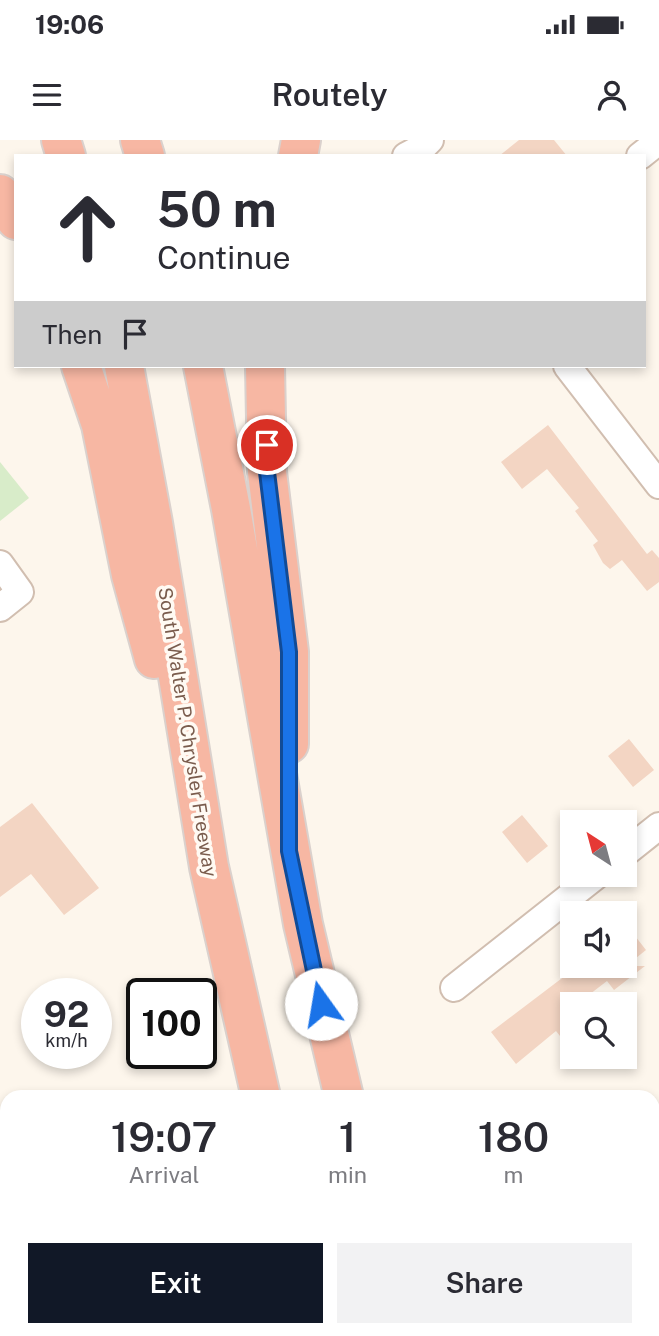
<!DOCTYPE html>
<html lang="en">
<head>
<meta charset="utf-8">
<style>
  body { margin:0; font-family:"Public Sans",sans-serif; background:#f2f2f3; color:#2b2b33; height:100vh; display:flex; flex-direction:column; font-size:26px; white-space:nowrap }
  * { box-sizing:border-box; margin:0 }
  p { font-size:23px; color:#7c7c81 }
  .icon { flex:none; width:38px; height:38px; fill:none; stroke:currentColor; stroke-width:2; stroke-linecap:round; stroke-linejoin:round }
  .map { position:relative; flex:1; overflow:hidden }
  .panel { position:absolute; left:0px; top:950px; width:660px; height:247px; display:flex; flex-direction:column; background:#fff; border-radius:21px 21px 0 0; box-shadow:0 4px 10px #0003 }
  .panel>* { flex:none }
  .banner { position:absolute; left:14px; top:14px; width:632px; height:214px; border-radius:0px; box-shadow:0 4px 10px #0003; background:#fff; color:#2b2b33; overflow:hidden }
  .needle { width:46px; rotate:324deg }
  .controls { position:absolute; left:560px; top:670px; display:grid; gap:14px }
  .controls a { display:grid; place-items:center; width:77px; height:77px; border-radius:0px; background:#fff; box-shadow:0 4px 10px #0003; font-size:35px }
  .speed { position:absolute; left:21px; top:838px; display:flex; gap:14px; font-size:35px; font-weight:700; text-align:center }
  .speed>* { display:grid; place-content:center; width:91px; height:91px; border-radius:50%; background:#fff; box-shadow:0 4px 10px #0003; line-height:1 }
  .speed small { font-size:18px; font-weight:400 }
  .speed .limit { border:4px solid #111; border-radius:10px; background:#fff; color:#111 }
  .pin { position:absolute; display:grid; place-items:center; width:60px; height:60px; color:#fff; margin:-30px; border:4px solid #fff; border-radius:50%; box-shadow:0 2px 7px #0007 }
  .me { position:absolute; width:77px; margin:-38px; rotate:347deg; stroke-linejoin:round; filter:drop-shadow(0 0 5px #0008) }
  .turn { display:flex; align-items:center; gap:24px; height:147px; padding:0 28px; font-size:32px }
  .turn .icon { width:91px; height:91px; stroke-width:2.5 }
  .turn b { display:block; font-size:49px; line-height:60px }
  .then { display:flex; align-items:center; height:66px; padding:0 28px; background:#0003; gap:14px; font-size:26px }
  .eta { display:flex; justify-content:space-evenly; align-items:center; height:119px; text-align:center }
  .eta b { font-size:42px; font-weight:600; line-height:49px }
  .button { display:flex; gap:14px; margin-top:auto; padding:14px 28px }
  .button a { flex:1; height:80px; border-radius:0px; background:#111827; color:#fff; font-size:28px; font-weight:600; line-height:80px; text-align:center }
  .button a+a { background:#f2f2f3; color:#2b2b33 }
  .status { display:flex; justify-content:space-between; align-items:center; height:49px; padding:0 35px; background:#fff; direction:ltr }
  .status svg { height:19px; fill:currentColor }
  header { display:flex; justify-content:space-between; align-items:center; height:91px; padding:0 28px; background:#fff; font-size:32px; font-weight:600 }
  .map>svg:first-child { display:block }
  .green { fill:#d8ecc9 }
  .building { fill:#f3d5c3 }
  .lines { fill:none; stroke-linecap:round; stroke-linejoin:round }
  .minor-casing { stroke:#d1beb0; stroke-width:30 }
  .major-casing { stroke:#dad1cd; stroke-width:37 }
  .highway-casing { stroke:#dad1cd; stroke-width:42 }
  .minor { stroke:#fff; stroke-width:26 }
  .major { stroke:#fbd9a5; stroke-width:33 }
  .highway { stroke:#f7b7a3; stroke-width:38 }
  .route-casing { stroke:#114b97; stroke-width:18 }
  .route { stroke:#1a73e8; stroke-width:12 }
  .labels { text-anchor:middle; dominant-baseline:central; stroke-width:7; stroke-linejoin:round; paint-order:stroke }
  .street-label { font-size:19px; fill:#7a5c4d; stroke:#fffaf3 }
</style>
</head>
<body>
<div class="status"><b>19:06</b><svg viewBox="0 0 49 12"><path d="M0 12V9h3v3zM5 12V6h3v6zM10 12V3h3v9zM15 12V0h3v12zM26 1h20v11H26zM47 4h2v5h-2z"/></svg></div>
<header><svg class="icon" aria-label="menu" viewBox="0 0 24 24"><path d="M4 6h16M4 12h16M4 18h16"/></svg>Routely<svg class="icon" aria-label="person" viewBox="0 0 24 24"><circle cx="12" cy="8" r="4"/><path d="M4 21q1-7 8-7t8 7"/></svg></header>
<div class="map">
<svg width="659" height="1196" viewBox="0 0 659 1196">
  <rect width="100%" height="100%" fill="#fdf6ec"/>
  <path class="green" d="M0 322 29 358 0 381Z"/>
  <path class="building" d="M519 0H554L567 16H499Z
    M548 285 647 414 652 410 659 418V442L647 451 622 420 610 429 603 423 593 405 598 401 575 371 579 368 547 329 522 349 501 322Z
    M629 599 654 630 633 647 608 616Z
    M32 663 99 748 64 775 31 734 0 757V687Z
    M522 675 548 706 527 723 502 692Z
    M625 783 646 810 626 826H645L614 850 607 841 577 864H572V911L556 891 516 924 491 892 578 826H625Z"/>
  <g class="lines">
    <defs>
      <path id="minor" d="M406 16 423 7 430 0
        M640 16 659 1
        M567 226 659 345
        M0 424 20 452 0 468
        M625 713 659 686
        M454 848 597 735
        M1 1196 7 1190"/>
      <path id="major" d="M0 1027 7 1036
        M126 1190 130 1196"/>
      <path id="highway" d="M61 0 66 16
        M140 0 145 16
        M298 16 301 0
        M0 54 16 80
        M81 226 101 285 131 435 154 519
        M124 226 153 383 209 727 261 957
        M203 226 231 369 303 784 344 957
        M265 226 267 332 289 512V604
        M336 1190 338 1196
        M426 1190 428 1196"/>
    </defs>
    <use href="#minor" class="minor-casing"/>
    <use href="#major" class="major-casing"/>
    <use href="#highway" class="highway-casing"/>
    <use href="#minor" class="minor"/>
    <use href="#major" class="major"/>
    <use href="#highway" class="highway"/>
  </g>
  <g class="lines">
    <defs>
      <path id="route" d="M267 305V332L289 512V711L321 864"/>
    </defs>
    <use href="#route" class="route-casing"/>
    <use href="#route" class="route"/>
  </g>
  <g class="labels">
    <g class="street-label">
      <text transform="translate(188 592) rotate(81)">South Walter P. Chrysler Freeway</text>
    </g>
  </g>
</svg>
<div class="controls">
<a><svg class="needle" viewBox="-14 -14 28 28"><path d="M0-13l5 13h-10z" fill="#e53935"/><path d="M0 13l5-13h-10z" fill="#7c7c81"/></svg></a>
<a><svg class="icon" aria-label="sound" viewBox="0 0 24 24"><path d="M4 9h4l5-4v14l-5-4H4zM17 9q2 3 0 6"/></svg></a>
<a><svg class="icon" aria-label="search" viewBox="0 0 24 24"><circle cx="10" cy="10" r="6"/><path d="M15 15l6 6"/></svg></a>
</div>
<div class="speed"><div>92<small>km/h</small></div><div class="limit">100</div></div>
<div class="pin" style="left:267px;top:305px;background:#d93025"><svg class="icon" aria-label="arrive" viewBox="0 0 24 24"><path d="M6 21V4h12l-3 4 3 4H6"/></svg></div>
<svg class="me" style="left:321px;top:864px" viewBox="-20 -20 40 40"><circle r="19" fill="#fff"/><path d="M0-13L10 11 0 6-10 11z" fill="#1a73e8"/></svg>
<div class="banner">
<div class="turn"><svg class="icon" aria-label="ahead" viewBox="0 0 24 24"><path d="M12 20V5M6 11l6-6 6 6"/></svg><div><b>50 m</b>Continue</div></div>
<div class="then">Then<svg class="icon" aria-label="arrive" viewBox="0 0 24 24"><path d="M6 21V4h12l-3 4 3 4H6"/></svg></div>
</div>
<section class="panel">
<div class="eta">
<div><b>19:07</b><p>Arrival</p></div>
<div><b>1</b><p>min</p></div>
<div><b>180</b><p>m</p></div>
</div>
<div class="button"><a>Exit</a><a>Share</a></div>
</section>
</div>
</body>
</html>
